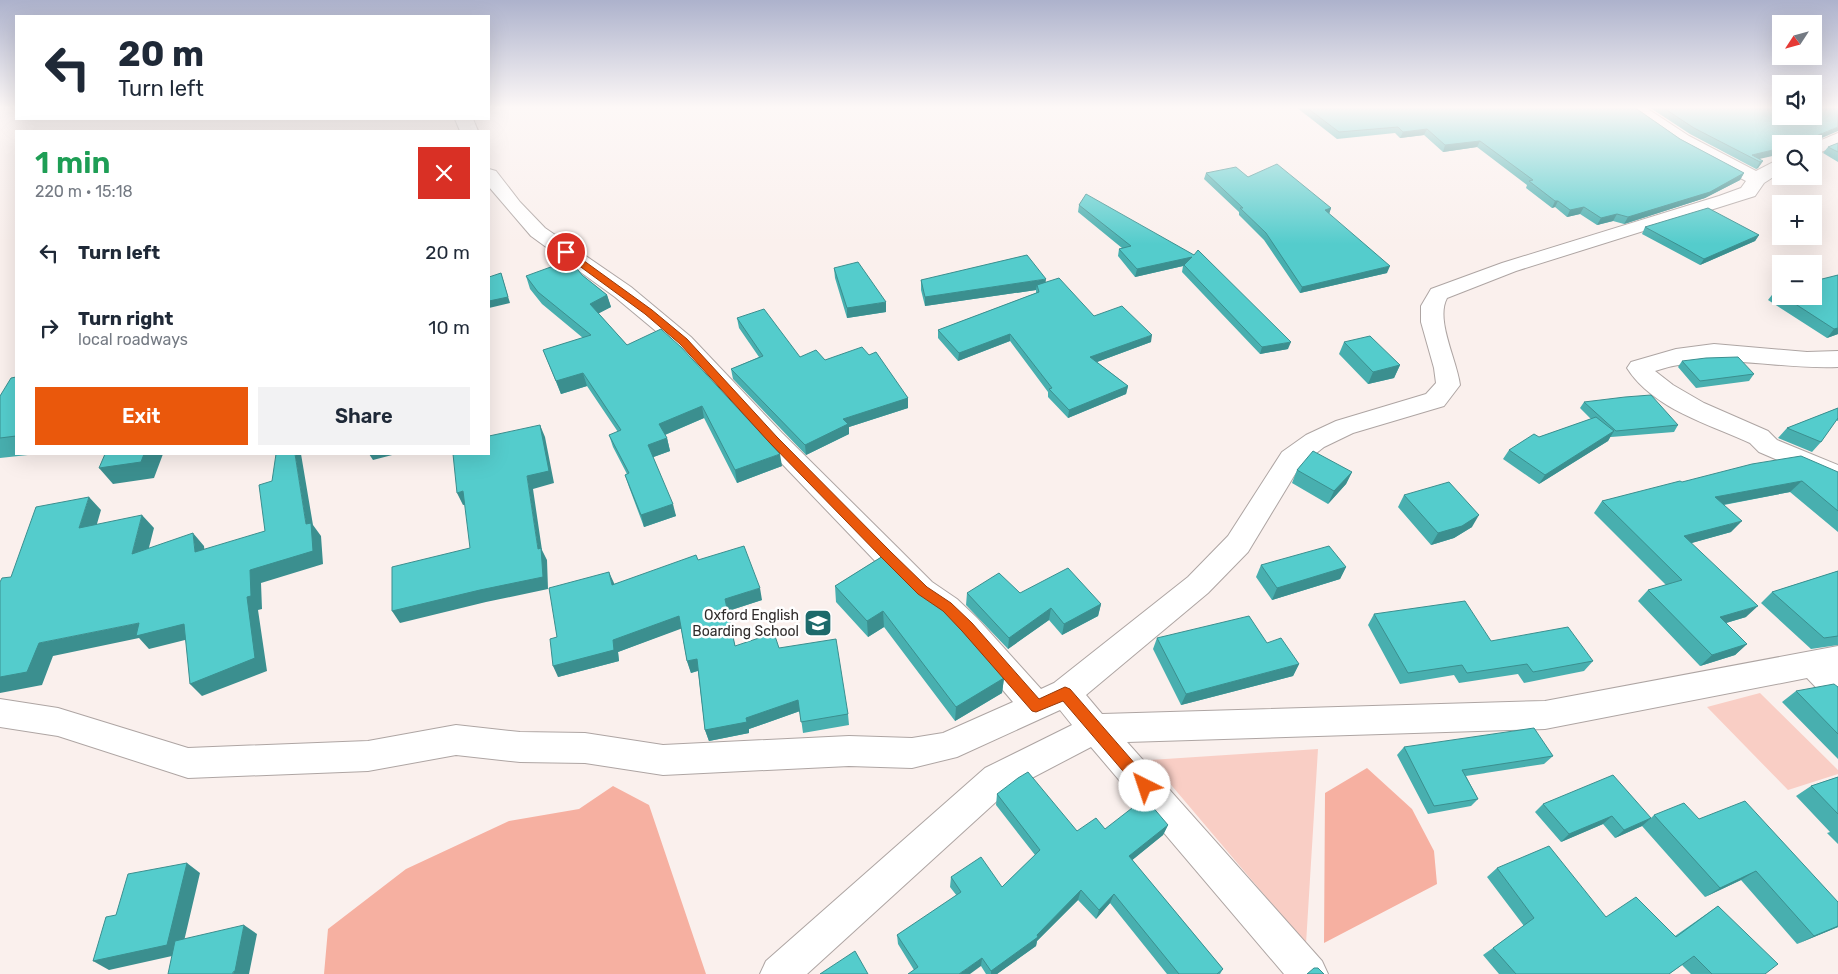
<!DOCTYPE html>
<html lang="en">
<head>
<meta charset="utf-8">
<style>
  body { margin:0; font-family:Rubik,sans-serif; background:#f2f2f3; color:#1f2937; height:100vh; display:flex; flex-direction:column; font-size:19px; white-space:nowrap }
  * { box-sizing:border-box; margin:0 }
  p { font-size:16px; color:#747a83 }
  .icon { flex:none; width:28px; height:28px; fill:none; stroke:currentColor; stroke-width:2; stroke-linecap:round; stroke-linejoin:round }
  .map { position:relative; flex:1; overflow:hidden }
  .side { position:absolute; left:15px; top:130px; width:475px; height:325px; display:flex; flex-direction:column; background:#fff; border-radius:0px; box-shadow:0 5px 20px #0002 }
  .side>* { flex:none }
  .guide { position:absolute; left:15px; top:15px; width:475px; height:105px; border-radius:0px; box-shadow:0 5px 20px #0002; background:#fff; color:#1f2937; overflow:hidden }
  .needle { width:32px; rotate:234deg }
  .controls { position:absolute; left:1772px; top:15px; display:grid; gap:10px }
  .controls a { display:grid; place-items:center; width:50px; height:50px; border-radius:0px; background:#fff; box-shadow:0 5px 20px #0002; font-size:25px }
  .pin { position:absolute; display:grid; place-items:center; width:42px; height:42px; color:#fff; margin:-21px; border:2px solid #fff; border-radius:50%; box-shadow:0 1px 5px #0007 }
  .me { position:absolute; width:55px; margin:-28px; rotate:319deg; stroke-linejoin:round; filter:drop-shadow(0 0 4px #0008) }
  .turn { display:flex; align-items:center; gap:18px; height:105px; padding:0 20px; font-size:22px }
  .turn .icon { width:65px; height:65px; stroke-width:2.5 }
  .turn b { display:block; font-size:35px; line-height:42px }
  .round { display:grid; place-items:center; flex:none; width:52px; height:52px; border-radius:0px; background:#f2f2f3 }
  .headline { display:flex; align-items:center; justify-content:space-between; height:85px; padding:0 20px }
  h1 { font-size:30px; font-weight:600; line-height:38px; color:#1e9e55 }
  .button { display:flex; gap:10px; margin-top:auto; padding:10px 20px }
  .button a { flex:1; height:58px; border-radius:0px; background:#ea580c; color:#fff; font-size:20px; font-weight:600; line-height:58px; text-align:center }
  .button a+a { background:#f2f2f3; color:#1f2937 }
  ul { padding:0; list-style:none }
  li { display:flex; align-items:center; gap:15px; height:75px; padding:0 20px }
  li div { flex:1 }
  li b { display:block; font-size:19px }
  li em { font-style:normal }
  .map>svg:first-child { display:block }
  .green { fill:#f9cec5 }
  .water { fill:#f6b0a1 }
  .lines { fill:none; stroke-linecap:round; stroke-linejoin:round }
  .minor-casing { stroke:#aea5a3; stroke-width:2 }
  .minor { fill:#fff; fill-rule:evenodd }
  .wall { fill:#48afaf }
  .shaded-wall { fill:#3b8f8f }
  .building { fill:#54cccc; stroke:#3b8f8f }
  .route { fill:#ea580c; stroke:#983908 }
  .labels { text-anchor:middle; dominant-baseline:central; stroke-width:5; stroke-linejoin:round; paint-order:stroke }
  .poi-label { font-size:14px; fill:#302c2b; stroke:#fff; text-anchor:end }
</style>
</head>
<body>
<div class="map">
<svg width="1838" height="974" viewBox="0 0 1838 974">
  <rect width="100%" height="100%" fill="#faf0ed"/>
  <path class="green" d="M1760 693 1838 770V774L1788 790 1707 707Z
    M1318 749 1306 944 1150 760Z"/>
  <path class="water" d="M1367 768 1412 809 1434 851 1437 884 1324 943 1325 793Z
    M613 786 649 805 706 974H324L328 929 406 869 509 821 579 809Z"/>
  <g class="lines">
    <defs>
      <path id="minor" d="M1624 107H1645L1689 136 1756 171 1781 158V172L1764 183 1755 196 1516 271 1447 298C1435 320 1457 360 1460 385L1444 406 1353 433 1324 447 1300 466 1248 552 1208 593 1086 695 1102 714 1545 701 1838 646V703L1827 699 1807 678 1545 729 1127 742 1322 961 1328 974H1284L1091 747 1009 790 807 974H760L766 961 985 768 1072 725 1060 710 957 757 912 768 849 766 663 775 585 763 520 762 456 755 368 771 188 778 58 736 0 727V699L58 708 188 748 368 741 456 725 520 732 585 733 663 745 849 736 912 738 943 733 1013 702 957 636 937 615 912 598 877 563 764 445 675 347 615 297 531 236 489 187V169L496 171 520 202 545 228 631 287 691 337 782 433 897 547 932 582 957 599 977 618 1041 689 1054 683 1188 577 1228 536 1282 452 1306 435 1336 421 1426 394 1436 383 1434 368 1421 322V306L1431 289 1502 263 1719 196 1741 188 1746 181 1677 144Z
        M455 119H473L478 131H460Z
        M1838 133V145L1814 155 1812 144Z
        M1714 344 1807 352 1838 351V367C1774 370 1718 350 1655 371L1673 385 1704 403 1768 431 1777 440 1838 465V486L1759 452 1750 443C1709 424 1653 409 1627 368L1631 362 1676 349Z"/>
    </defs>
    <use href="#minor" class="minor-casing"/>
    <use href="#minor" class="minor"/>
  </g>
  <path class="wall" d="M1296 107H1634L1680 139 1744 173 1740 180 1705 198 1624 224 1613 221 1597 225 1580 214 1567 217 1555 207 1552 208 1526 188 1527 185 1477 147 1443 152 1424 135 1400 138 1395 133 1337 139Z
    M1649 107H1738L1815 141 1813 144H1781L1759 159 1763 161 1758 168 1756 169 1690 134Z
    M1838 143V162L1823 153 1828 147Z
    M1206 173 1248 177 1331 208 1329 214 1387 273 1300 293 1264 240 1239 215V212L1204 179Z
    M1079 205 1194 255 1288 349 1260 354 1182 272 1183 266 1135 277 1118 256 1119 249 1122 248 1078 212Z
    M1645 227 1759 235 1755 241 1700 265 1642 234Z
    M834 268 886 312 847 318 835 278Z
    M582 275 607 295 611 307 598 313 627 345 782 466 737 483 704 418 665 435 667 438 670 451 653 457 676 516 644 527 629 487 625 475 627 474 613 447 609 435 618 432 587 386 561 394 543 350 583 338 542 304 530 289 526 276Z
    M1838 275V334L1827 338 1768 300 1775 291 1781 290V296H1814Z
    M921 280 1045 282 1094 316 1151 342 1097 362 1128 386 1126 394 1068 418 1048 397V392L1010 341 958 361 938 338V330L1036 293V290L925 306 921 290Z
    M737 318 800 357 825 360 869 355 908 398V408L849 427V434L806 455 733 379 731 369 759 357 739 328Z
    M1344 342 1400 365 1394 378 1368 384 1339 354Z
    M1682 361 1754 374 1749 381 1696 388 1678 367Z
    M16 377V454H37L0 458V396Z
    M1584 402 1678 425 1674 432 1611 437H1610L1608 441 1539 484 1503 459 1509 450 1539 437 1591 419 1580 408Z
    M1838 408V421L1836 420 1821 442 1812 452 1778 438 1787 428Z
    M1297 470 1352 472 1346 484 1328 504 1292 483Z
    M1838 472V532L1790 492 1724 505 1731 532 1691 543 1746 617 1726 623 1747 644 1735 655 1700 666 1638 601 1648 590 1666 585 1594 513 1602 501 1682 482Z
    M1404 495 1472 527 1454 538 1431 545 1398 507Z
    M883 556 1004 678 1002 693 955 721 884 627 868 637 836 602 835 586Z
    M698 560 762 600 728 611 735 646 779 648 848 714 849 725 803 733 800 711 749 729V733L709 741 705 730 698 671 691 673 687 661 681 628 618 652 619 661 558 677 557 637 614 584Z
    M1261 565 1346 567 1340 579 1272 600 1256 577Z
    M1838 571V645L1811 649 1761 603 1772 592Z
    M967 593H1020L1101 604 1098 616 1062 635 1049 620 1008 649 966 605Z
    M1374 614 1491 641 1593 661 1584 671 1524 683 1518 674 1459 683 1454 675 1400 684 1368 625Z
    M1157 638 1267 643 1299 664 1293 676 1181 705 1153 649Z
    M1838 687V759L1782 702 1796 691Z
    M1404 747 1553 756 1544 764 1466 776 1478 799 1471 806 1428 814 1397 755Z
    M1838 777V844L1827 833 1830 832 1796 796 1811 786Z
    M997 794 1077 831 1168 825 1163 835 1132 860 1223 969 1220 974H1167L1110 903 1096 919 1078 900 1037 941 1036 946 997 974H986L981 966 914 970 898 944 897 935 957 896 950 887 951 877 1002 887 1035 855 996 805Z
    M1543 804 1651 818 1654 815 1699 819 1838 927 1797 944 1741 880 1705 897 1642 826 1615 838 1603 824 1561 842 1535 812Z
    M1497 868 1606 917 1675 936 1705 915 1718 906 1765 974H1691L1682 965 1669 974H1499L1483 955 1524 926 1487 877Z"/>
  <path class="shaded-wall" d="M1838 127V131L1815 141 1813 144H1800L1816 136Z
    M1427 129 1424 135 1400 138 1403 132Z
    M1480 141 1477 147 1443 152 1445 145Z
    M1781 148V154L1755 160 1752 155Z
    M1763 161 1758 168 1756 169 1760 162Z
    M1744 173 1740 180 1705 198 1624 224 1628 217Z
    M1555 201H1558L1555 207 1552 208Z
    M1584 207 1580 214 1567 217 1570 210Z
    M1331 208 1329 214 1325 210Z
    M1617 214 1613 221 1597 225 1601 218Z
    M1759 235 1755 241 1700 265 1704 259Z
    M1192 257 1183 266 1135 277 1137 269Z
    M1390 266 1387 273 1300 293 1302 287Z
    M501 273 510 303 489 308V301Z
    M1046 279 1045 288 1037 285 1036 290 925 306V297Z
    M607 295 611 307 594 316 590 304Z
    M886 302V312L847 318V308Z
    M1838 328V334L1827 338 1834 329Z
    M1010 334V341L958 361 959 353Z
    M1152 335 1151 342 1089 365 1090 357Z
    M1291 342 1288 349 1260 354 1262 347Z
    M1400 365 1394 378 1368 384 1373 372Z
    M583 373 587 386 561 394 556 381Z
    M1128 386 1126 394 1068 418 1069 410Z
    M908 398V408L849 427V434L806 455 805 445 843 419Z
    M702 406 704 418 662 436 659 424Z
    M540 425 545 437 554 483 533 489 542 550 547 560 548 589 486 602 400 623 392 611 538 549 527 476Z
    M1614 431 1608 441 1539 484 1545 475Z
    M667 438 670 451 651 458 648 445Z
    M144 454H163L154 478 113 484 99 468Z
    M295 454H301L313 525 321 536 323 564 261 583 262 609 258 610 267 671 202 696 190 684 247 597 250 570 306 524Z
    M369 454H396L373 460Z
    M780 454 782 466 737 483 735 470Z
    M1352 472 1346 484 1328 504 1334 491Z
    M1802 481 1790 492 1705 508 1715 497Z
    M463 491 470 504 463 505 457 493Z
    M89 497 101 510 92 541 79 528Z
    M673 504 676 516 644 527 641 515Z
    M142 515 154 528 144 567 132 554Z
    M1479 515 1472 527 1454 538 1431 545 1438 533Z
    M1742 521 1731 532 1674 548 1684 536Z
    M193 533 204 546 206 565 195 552Z
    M1346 567 1340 579 1272 600 1277 588Z
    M609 572 614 583 616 597 612 585Z
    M760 588 762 600 728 611 725 599Z
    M1101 604 1098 616 1062 635 1064 624Z
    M1758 606 1746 617 1709 628 1720 617Z
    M1051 608 1049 620 1008 649 1009 638Z
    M883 611 884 627 868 637 867 621Z
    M679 616 683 628 618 652 619 661 558 677 553 666 613 640Z
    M139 623 184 624 197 637 149 649 139 638 53 656 42 685 0 693V677L39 643Z
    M1747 644 1735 655 1700 666 1712 655Z
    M697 659 700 670 691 673 687 661Z
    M1299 664 1293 676 1181 705 1186 694Z
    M1004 678 1002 693 955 721 956 707Z
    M798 700 800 711 749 729V733L709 741 705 730 746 718Z
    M1612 816 1603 824 1561 842 1569 834Z
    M1651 818 1642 826 1615 838 1624 830Z
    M1168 825 1163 835 1125 866 1129 856Z
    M187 863 200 873 181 954 109 970 93 961Z
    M1756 871 1741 880 1705 897 1720 888Z
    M1081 890 1078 900 1037 941 1036 946 997 974H991V971L1037 935Z
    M1114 894 1110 903 1096 919 1099 910Z
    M244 925 257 934 249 974H233Z
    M1838 926V927L1797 944 1814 936Z
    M982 958 981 966 970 974H959Z"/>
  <path class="building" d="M1306 107H1634L1680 139 1744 173 1710 192 1628 217 1617 214 1601 218 1584 207 1570 210 1558 201H1555L1529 181 1533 180 1480 141 1445 145 1427 129 1403 132 1398 127 1339 132Z
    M1662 107H1738L1739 108 1781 107V116H1814V107H1838V127L1816 136 1815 140 1800 144H1781V148L1752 155 1763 161 1760 162 1694 128Z
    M1838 143V152L1828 147Z
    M1277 164 1331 208 1325 210 1390 266 1302 287 1266 233 1240 208H1243L1206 173 1236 167 1248 177Z
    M1086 194 1194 255 1198 250 1291 342 1262 347 1184 265 1192 257 1137 269 1119 249 1131 246 1079 205Z
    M1708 208 1759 235 1704 259 1645 227Z
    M1027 255 1046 279 925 297 921 280Z
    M570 260 582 275 607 295 590 304 627 345 661 329 681 347 780 454 735 470 702 406 659 424 667 438 648 445 673 504 641 515 625 475 629 473 609 435 621 430 583 373 556 381 543 350 591 335 538 292 526 276Z
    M858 262 886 302 847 308 834 268Z
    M501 273 508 297 489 301V277Z
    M1838 275V328L1834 329 1783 296H1814V281Z
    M1059 278 1094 316 1122 306 1152 335 1090 357 1128 386 1069 410 1049 389 1052 388 1010 334 959 353 938 330 1039 292 1037 285Z
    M1781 290V295L1775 291Z
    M764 309 800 357 816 350 825 360 862 347 869 355 876 352 908 398 843 419 848 424 805 445 731 369 763 356 737 318Z
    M1370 336 1400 365 1373 372 1344 342Z
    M1738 357 1754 374 1700 381 1682 361 1706 358Z
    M16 377V436L0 438V396L11 378Z
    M1651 395 1678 425 1616 431 1584 402 1625 397Z
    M1838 408V418L1821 442 1787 428Z
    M1596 417 1614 431 1545 475 1509 450 1534 434 1539 437Z
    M540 425 549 471 527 476 538 549 541 548 543 577 480 590 392 611V567L470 548 463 491 457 493 453 454H489V436Z
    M1313 451 1352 472 1334 491 1297 470Z
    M105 454H144L141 462 99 468Z
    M276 454H295L306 524 311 523 313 551 250 570 251 596 247 597 255 658 190 684 184 624 136 636 139 623 39 643 27 672 0 677V582L2 578 11 577 36 507 89 497 79 528 142 515 132 554 193 533 195 552 265 531 259 485 272 481Z
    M1801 456 1838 472V511L1802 481 1715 497 1742 521 1684 536 1758 606 1720 617 1747 644 1712 655 1648 590 1682 580 1602 501 1680 481 1682 482 1752 464Z
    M1449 482 1479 515 1462 526 1438 533 1404 495Z
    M744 546 760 588 725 599 735 646 774 633 779 648 836 639 848 714 801 722 798 700 746 718 747 722 705 730 697 659 687 661 679 616 613 640 614 650 553 666 550 639 557 637 549 588 609 572 612 585 696 555 698 560Z
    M1329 546 1346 567 1277 588 1261 565Z
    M883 556 926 598 930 597 936 601 1004 678 956 707 883 611 867 621 835 586Z
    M1068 568 1101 604 1064 624 1051 608 1009 638 967 593 999 573 1020 593Z
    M1838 571V636L1824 638 1772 592Z
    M1465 601 1491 641 1568 627 1593 661 1533 672 1527 664 1467 673 1462 665 1408 673 1374 614Z
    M1249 616 1267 643 1281 638 1299 664 1186 694 1157 638Z
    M1834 684 1838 687V734L1796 691Z
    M1534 728 1553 756 1462 770 1478 799 1434 806 1404 747Z
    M1028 772 1077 831 1096 818 1105 829 1145 798 1168 825 1129 856 1223 969 1217 974H1179L1114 894 1099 910 1081 890 1037 935 1038 937 991 971 982 958 959 974H908L918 967 897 935 961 892 951 877 981 857 1002 887 1040 850 997 794 1018 778Z
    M1613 775 1651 818 1624 830 1612 816 1569 834 1543 804Z
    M1838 777V814L1811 786Z
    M1745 801 1838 902V926L1814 936 1756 871 1720 888 1654 815 1684 803 1699 819Z
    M1549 846 1606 917 1636 897 1676 937 1718 906 1778 964 1765 974H1712L1694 956 1669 974H1516L1493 948 1534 918 1497 868Z
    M187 863 167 945 93 961 106 917 116 915 128 874Z
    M244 925 235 971 233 972V974H168L175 941Z
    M855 951 868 974H820Z
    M1314 968H1318L1324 974H1307Z"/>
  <linearGradient id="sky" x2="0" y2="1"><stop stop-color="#adb2cc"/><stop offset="0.44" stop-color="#fdf8f7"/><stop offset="1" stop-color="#fdf8f7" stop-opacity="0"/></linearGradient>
  <rect width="1838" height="244" fill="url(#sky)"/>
  <path class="route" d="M563 250H569L652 310 687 339 777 437 891 552 927 587 951 603 972 623 1039 699 1065 687 1070 689 1150 781 1152 786 1150 791 1145 793 1140 791 1063 701 1036 712 1032 711 962 631 943 611 918 594 883 559 769 442 680 344 645 314 563 254Z"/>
  <defs>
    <symbol id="school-square" viewBox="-11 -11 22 22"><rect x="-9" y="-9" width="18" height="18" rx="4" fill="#1d6a6b" stroke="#fff"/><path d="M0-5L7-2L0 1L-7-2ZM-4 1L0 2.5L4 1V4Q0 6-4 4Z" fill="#fff"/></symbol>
  </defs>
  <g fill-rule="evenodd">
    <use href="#school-square" x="802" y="607" width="32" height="32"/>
  </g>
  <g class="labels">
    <g class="poi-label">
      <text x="799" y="615">Oxford English<tspan x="799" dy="16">Boarding School</tspan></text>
    </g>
  </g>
</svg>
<div class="controls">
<a><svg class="needle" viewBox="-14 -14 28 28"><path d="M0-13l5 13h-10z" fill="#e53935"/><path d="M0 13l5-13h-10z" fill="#747a83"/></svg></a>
<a><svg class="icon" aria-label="sound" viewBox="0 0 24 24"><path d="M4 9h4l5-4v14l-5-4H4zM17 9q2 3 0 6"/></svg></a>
<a><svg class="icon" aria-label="search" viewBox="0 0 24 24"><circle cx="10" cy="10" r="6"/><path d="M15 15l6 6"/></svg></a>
<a>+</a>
<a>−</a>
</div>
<div class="pin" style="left:566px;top:252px;background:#d93025"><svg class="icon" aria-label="arrive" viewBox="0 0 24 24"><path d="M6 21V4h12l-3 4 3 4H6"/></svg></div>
<svg class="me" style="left:1145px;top:786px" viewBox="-20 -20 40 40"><circle r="19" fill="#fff"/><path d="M0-13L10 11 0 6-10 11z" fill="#ea580c"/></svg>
<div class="guide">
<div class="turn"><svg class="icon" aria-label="left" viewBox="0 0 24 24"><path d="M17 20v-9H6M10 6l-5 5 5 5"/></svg><div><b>20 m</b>Turn left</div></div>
</div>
<section class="side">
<div class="headline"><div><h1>1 min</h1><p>220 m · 15:18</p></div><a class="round" style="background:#d93025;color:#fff"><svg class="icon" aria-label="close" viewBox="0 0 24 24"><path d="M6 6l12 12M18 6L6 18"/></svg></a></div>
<ul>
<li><svg class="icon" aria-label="left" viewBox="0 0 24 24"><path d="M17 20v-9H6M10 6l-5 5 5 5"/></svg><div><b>Turn left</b></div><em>20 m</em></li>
<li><svg class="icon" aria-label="right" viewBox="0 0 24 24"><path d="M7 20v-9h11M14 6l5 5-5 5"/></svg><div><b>Turn right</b><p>local roadways</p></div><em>10 m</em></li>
</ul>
<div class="button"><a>Exit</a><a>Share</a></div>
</section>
</div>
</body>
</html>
